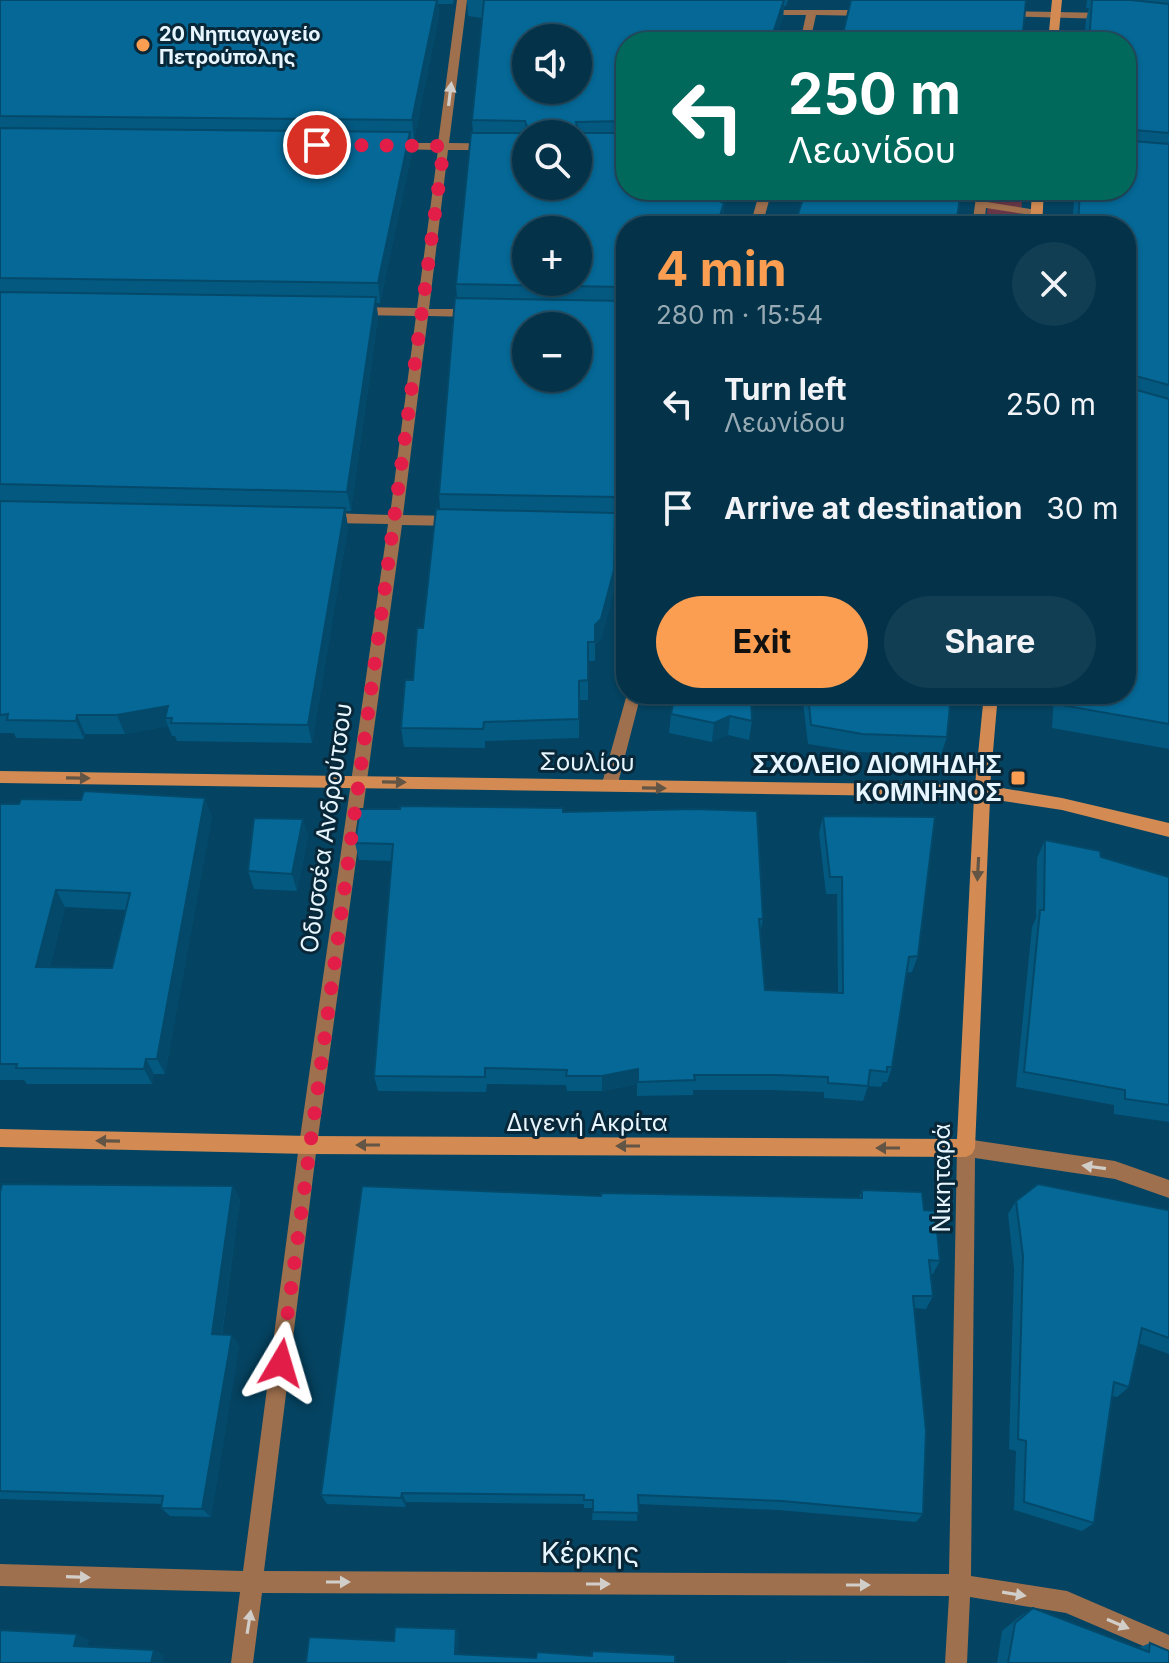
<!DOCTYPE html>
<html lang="en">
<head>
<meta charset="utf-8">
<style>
  body { margin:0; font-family:Inter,sans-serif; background:#113e53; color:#f1f3f6; height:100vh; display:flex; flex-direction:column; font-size:30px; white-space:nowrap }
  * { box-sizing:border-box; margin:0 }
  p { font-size:26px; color:#97aab4 }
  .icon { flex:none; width:44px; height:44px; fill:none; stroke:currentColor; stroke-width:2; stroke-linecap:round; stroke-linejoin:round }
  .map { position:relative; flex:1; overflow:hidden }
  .side { position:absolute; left:616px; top:216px; width:520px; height:488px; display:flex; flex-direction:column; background:#033249; border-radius:32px; box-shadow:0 2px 6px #0004,0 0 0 2px #244d61 }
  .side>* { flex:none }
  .hud { position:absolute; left:616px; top:32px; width:520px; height:168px; border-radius:32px; box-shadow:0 2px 6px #0004,0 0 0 2px #244d61; background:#00695c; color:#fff; overflow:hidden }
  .fabs { position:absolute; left:512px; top:24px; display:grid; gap:16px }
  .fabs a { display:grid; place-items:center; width:80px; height:80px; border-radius:50%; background:#033249; box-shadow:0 2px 6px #0004,0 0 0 2px #244d61; font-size:40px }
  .pin { position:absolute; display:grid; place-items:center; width:68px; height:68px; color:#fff; margin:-34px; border:4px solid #fff; border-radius:50%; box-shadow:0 2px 8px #0007 }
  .me { position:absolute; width:88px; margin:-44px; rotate:7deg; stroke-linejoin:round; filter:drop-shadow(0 0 6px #0008) }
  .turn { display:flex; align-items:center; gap:28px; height:168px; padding:0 40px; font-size:36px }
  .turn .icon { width:104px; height:104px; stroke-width:2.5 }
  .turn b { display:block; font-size:56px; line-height:68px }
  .round { display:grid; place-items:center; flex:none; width:84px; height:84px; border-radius:42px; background:#113e53 }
  .overview { display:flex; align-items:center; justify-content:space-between; height:136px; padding:0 40px }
  h1 { font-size:48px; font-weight:700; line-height:60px; color:#fb9e51 }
  .action { display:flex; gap:16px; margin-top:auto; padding:16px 40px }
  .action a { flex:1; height:92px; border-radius:48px; background:#fb9e51; color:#111; font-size:32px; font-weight:700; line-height:92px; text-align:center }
  .action a+a { background:#113e53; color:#f1f3f6 }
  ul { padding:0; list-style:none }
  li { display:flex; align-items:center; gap:24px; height:104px; padding:0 40px }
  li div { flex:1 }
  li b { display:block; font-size:30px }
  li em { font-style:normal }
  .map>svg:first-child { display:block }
  .green { fill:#683849 }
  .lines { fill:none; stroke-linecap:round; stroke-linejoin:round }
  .street { fill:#9e704e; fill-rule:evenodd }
  .secondary { fill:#d38b53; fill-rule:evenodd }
  .wall { fill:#045981; fill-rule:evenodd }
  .shaded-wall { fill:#044969 }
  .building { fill:#056896; stroke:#044969; stroke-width:2; fill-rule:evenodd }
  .oneway { fill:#d1cdc9 }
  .oneway2 { fill:#635545 }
  .route { stroke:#e11d48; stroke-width:14; stroke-dasharray:0 25.2 }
  .poi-dot { fill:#fb9e51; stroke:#082839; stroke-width:3 }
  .labels { text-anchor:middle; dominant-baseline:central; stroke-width:6; stroke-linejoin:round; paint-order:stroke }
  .far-poi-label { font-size:20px; font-weight:bold; fill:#e7f5fe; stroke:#082839; text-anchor:start }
  .street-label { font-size:24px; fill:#e7f5fe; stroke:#082839 }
  .poi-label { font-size:24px; font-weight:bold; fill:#e7f5fe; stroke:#082839; text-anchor:end }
  .near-street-label { font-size:28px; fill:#e7f5fe; stroke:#082839 }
</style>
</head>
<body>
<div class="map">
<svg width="1169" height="1663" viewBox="0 0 1169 1663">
  <rect width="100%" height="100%" fill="#044361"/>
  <path class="green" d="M990 190H1023L1020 226H985Z"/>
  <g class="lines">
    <path class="street" d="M457 0H467L449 143 526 144V150H448L429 309H472L478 313 472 317 428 316 403 515 456 516 463 521 456 526 402 525 317 1145 264 1571 949 1574 957 1148 960 1142 966 1139 1115 1161 1169 1180V1198L1115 1179 975 1158 971 1576 1067 1591 1169 1635V1657L1066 1613 970 1597 967 1663H945L949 1596 262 1593 253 1663H231L240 1592 0 1586V1564L243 1571 299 1145 388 524 328 523 321 518 328 513 390 515 416 316 356 315 350 311 356 307 417 308 438 150 390 149 385 146 390 143H438Z
      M760 10H868L873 13 868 16 816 15 810 42H800L806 15H763L760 14Z
      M1003 11 1108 13 1113 16 1108 19 1000 16 998 14Z
      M760 190H772L762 226H750Z
      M977 190H989L987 202 1037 210 1043 213 1037 216 986 208 984 226H972Z
      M596 519 626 520V530L591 527 589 524 591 521Z
      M627 694H641L617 787 615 791H603L601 787Z"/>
    <path class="secondary" d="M1052 0H1062L1058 42H1048Z
      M1032 190H1044L1042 226H1030Z
      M984 694H998L990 786 1062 798 1169 823V837L1062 810 990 799 975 1148 972 1154 966 1157 308 1154 0 1147V1129L308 1136 957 1139 974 797 0 783V771L975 785Z"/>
  </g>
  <path class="wall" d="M0 0H454L453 4H438L439 16 414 140H411L412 152 380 303H376L378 317 351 511H345L348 527 312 743 177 741 175 736H172L168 726 125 734H85L84 739 16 738 14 733H0Z
    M467 0H788L786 6H784L783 18 626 42V190H729L724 207 722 226H626V495H616L614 590 601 639 595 644V661H588V700H579V738L485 741V748L404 747 401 728 413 680 423 628 440 509 439 494 457 298 456 284 473 133 472 120 482 18 468 16Z
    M1087 0H1169V749L1052 728 1054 694H1126V226H1072L1075 190H1126V42H1084L1086 20 1089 8H1086Z
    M675 694 752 721 749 740 728 735 712 742 669 733 671 714Z
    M802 694H951L947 737 941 755 858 752 808 744Z
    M0 804 212 816 165 1074H154L152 1084H27L24 1080H0ZM65 907 126 910 112 968 50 967Z
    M564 812 763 919 760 934 765 990 838 993 837 894H826L819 833 823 816 918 956 912 972 907 973 892 1067 887 1082H883L881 1087 868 1086 863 1101 824 1098V1092L772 1090H693V1095L637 1096V1084L602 1091H567L566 1085 487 1084 486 1092 378 1091 374 1076 392 861 359 860 355 843Z
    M303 819 308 837 297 891 254 889 248 871Z
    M1045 840 1169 876V1122L1114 1114V1105L1016 1087 1032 927 1036 918 1037 858Z
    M233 1186 240 1200 222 1335H232L239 1346 211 1517 170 1516 161 1508 162 1504 0 1499V1192Z
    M862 1190 924 1210 940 1261 933 1274H930L933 1296 926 1309 914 1308 923 1514 916 1522 778 1510 638 1504 637 1521 592 1520 593 1508H584V1504L406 1502V1507L327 1504 321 1495 601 1196 859 1198Z
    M1016 1201 1166 1210 1169 1208V1354L1138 1343 1129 1387 1117 1397 1112 1396 1094 1523 1082 1531 1014 1510 1016 1451 1009 1449 1014 1269 1008 1214Z
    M1033 1608 1138 1648 1150 1643 1169 1663H997L1002 1631 1020 1616Z"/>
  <path class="shaded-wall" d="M437 0 439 16 414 140 412 120Z
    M784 0 783 18 775 42H770Z
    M410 132 412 152 380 303 378 283Z
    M725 190H729L724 207 723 222 722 226H717Z
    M376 297 378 317 351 511 347 492Z
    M345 508 348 527 312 743 308 725Z
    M614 570V590L601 639 594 644 595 625Z
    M168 706 165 718 168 726 125 734 117 715Z
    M77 715 85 734 84 739 76 721Z
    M730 716 728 735 712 742 714 723Z
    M205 798 212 816 165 1074 157 1059Z
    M303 819 308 837 297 891 292 874Z
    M56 890 65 907 46 984 36 967Z
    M146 1059 154 1074 152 1084 144 1069Z
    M638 1069 637 1084 602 1091V1076Z
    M233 1186 240 1200 220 1346 212 1334Z
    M232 1335 239 1346 211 1517 202 1509Z
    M402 1493 406 1502V1507L401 1498Z
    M456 1629 459 1634 458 1660 455 1654Z
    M77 1634 89 1640 86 1651 74 1646Z
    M154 1650 164 1655 163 1663H151Z"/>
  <path class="building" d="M0 0H437L412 120 0 116Z
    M484 0H784L770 42H626V121L576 122 578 133H626V190H725L721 202H724L717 226H626V287L456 284 471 133H525L528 130 525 121 472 120ZM526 38H578V90H526ZM526 134H578V186H526ZM526 230H578V282H526Z
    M851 0H1026L1022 42H841Z
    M1092 0H1131L1169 4V133L1134 130 1131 133 1132 141 1169 144V385L1136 376 1132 379 1133 389 1169 399V724L1061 705 1062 694H1126V226H1078L1080 190H1126V42H1089Z
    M0 128 410 132 378 283 0 278Z
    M806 190H961L956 226H794Z
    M0 292 376 297 347 492 0 484Z
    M455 298 626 301V476L616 475V497L439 494ZM526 326H578V378H526Z
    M0 501 345 508 308 725 171 723 172 718H165L168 706 117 715H77L76 721 7 720 8 714 0 715Z
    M436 509 615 513 614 570 601 619 595 625V642H588V680L579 681V719L484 722 483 729 401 728 405 680H413L417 628H423Z
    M675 694H751L752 721 730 716 714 723 671 714Z
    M808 694H951L947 737 862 734 811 725Z
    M84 791 205 798 157 1059H146L144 1069 16 1068 17 1064H0V804H19L21 799 81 800ZM56 890 130 893 112 968 36 967Z
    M400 806 563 808V812L693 809 757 811 763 919H759L765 990 843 993 842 877H830L823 816 935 817 918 956 909 957 892 1067H887V1072L870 1070 868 1086 828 1083V1077L776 1075H694L695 1080 638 1082V1069L602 1076H566L567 1070 485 1068V1077L374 1076 393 844 355 843 360 809H400Z
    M254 818 303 819 292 874 248 871Z
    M1045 840 1100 851 1101 857 1169 877V1105L1125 1099V1090L1024 1072 1040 910H1044Z
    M2 1184 233 1186 212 1334 232 1335 202 1509 161 1508 163 1496 0 1491V1192Z
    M1038 1184 1168 1210V1208H1169V1338L1142 1328 1129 1387 1114 1382 1094 1523 1024 1502 1026 1441 1018 1439 1023 1256 1016 1201Z
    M362 1186 601 1196V1193L862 1198V1190L922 1192 924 1210 935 1211 940 1261 929 1260 933 1296H913L926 1431 923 1514 782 1501 638 1495 639 1513 593 1512V1500H584V1495L402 1493 401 1498 321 1495Z
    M1033 1608 1149 1652 1150 1643 1169 1651V1663H1008L1015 1623Z
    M395 1627 456 1629 455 1654 536 1658 537 1652 592 1656V1651L675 1655V1663H306L309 1637 394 1641Z
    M0 1630 77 1634 74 1646 154 1650 151 1663H0Z
    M788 1661 870 1663H788Z"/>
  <defs><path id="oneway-solid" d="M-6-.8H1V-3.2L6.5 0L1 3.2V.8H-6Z" transform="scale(2)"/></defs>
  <g class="oneway">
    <use href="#oneway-solid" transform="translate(450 94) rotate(-83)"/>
    <use href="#oneway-solid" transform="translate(1094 1167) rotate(-172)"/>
    <use href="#oneway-solid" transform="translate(78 1577) rotate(2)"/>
    <use href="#oneway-solid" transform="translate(338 1582)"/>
    <use href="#oneway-solid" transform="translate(598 1584)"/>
    <use href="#oneway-solid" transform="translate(858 1585)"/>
    <use href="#oneway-solid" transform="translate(1014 1594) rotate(9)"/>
    <use href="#oneway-solid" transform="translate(249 1622) rotate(-81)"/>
    <use href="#oneway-solid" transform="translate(1118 1624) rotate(23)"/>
  </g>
  <g class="oneway2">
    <use href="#oneway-solid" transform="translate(78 778) rotate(1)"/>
    <use href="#oneway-solid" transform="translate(394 782) rotate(1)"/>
    <use href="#oneway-solid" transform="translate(654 788) rotate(1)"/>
    <use href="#oneway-solid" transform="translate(978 869) rotate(93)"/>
    <use href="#oneway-solid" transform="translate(108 1141) rotate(-179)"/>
    <use href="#oneway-solid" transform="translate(368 1145) rotate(-180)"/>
    <use href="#oneway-solid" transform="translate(628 1146) rotate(-180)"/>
    <use href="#oneway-solid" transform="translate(888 1148) rotate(-180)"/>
  </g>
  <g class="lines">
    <path class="route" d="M281 1363 444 146 317 145"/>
  </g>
  <g class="poi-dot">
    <circle cx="143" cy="45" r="8"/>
    <rect x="1010" y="770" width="16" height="16" rx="4"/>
  </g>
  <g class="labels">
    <g class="far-poi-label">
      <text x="159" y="34">20 Νηπιαγωγείο<tspan x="159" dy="23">Πετρούπολης</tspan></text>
    </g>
    <g class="street-label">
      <text transform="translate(587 762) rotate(1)">Σουλίου</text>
      <text transform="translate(326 828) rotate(-82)">Οδυσσέα Ανδρούτσου</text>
      <text x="587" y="1122">Διγενή Ακρίτα</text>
      <text transform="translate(941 1178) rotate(-90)">Νικηταρά</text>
    </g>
    <g class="poi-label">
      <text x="1002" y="764">ΣΧΟΛΕΙΟ ΔΙΟΜΗΔΗΣ<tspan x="1002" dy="28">ΚΟΜΝΗΝΟΣ</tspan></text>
    </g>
    <g class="near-street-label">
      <text x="590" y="1553">Κέρκης</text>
    </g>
  </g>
</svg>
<div class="fabs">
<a><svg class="icon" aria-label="sound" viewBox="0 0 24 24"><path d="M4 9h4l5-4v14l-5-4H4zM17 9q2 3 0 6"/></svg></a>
<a><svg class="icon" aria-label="search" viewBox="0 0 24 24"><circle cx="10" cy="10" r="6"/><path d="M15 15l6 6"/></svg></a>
<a>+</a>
<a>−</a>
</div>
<div class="pin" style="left:317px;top:145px;background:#d93025"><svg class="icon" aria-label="arrive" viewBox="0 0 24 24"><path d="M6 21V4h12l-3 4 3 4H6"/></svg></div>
<svg class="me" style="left:281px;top:1363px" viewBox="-20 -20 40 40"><path d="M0-17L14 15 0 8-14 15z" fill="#e11d48" stroke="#fff" stroke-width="4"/></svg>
<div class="hud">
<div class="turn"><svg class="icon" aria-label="left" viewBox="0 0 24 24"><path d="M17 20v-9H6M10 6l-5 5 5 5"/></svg><div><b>250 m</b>Λεωνίδου</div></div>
</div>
<section class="side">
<div class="overview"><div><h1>4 min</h1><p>280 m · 15:54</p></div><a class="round"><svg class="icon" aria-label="close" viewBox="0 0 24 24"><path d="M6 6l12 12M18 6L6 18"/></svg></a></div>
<ul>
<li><svg class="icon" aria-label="left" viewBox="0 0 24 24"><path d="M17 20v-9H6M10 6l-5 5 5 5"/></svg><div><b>Turn left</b><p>Λεωνίδου</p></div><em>250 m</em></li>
<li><svg class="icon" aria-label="arrive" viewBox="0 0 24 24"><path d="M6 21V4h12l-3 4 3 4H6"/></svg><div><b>Arrive at destination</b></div><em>30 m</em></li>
</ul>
<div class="action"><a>Exit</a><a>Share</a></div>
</section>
</div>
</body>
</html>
